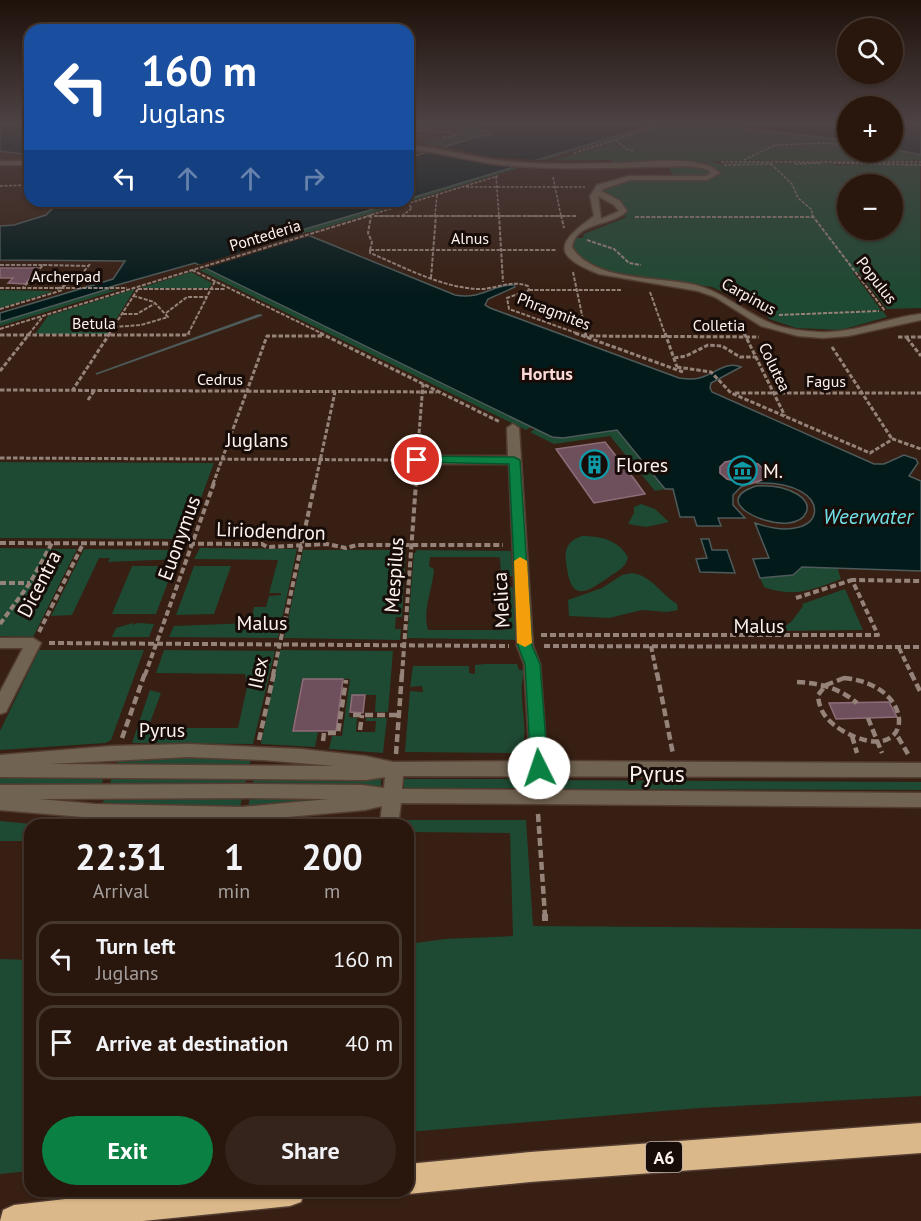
<!DOCTYPE html>
<html lang="en">
<head>
<meta charset="utf-8">
<style>
  body { margin:0; font-family:"PT Sans",sans-serif; background:#35241c; color:#f1f3f6; height:100vh; display:flex; flex-direction:column; font-size:22px; white-space:nowrap }
  * { box-sizing:border-box; margin:0 }
  p { font-size:20px; color:#a59f9e }
  .icon { flex:none; width:33px; height:33px; fill:none; stroke:currentColor; stroke-width:2; stroke-linecap:round; stroke-linejoin:round }
  .map { position:relative; flex:1; overflow:hidden }
  .panel { position:absolute; left:24px; top:819px; width:390px; height:378px; display:flex; flex-direction:column; background:#29170e; border-radius:18px; box-shadow:0 2px 4px #0004,0 0 0 2px #45362e }
  .panel>* { flex:none }
  .banner { position:absolute; left:24px; top:24px; width:390px; height:183px; border-radius:18px; box-shadow:0 2px 4px #0004,0 0 0 2px #45362e; background:#1a4fa0; color:#fff; overflow:hidden }
  .buttons { position:absolute; left:837px; top:18px; display:grid; gap:12px }
  .buttons a { display:grid; place-items:center; width:66px; height:66px; border-radius:50%; background:#29170e; box-shadow:0 2px 4px #0004,0 0 0 2px #45362e; font-size:30px }
  .pin { position:absolute; display:grid; place-items:center; width:51px; height:51px; color:#fff; margin:-26px; border:3px solid #fff; border-radius:50%; box-shadow:0 2px 6px #0007 }
  .me { position:absolute; width:66px; margin:-33px; rotate:356deg; stroke-linejoin:round; filter:drop-shadow(0 0 4px #0008) }
  .turn { display:flex; align-items:center; gap:21px; height:126px; padding:0 18px; font-size:27px }
  .turn .icon { width:78px; height:78px; stroke-width:2.5 }
  .turn b { display:block; font-size:42px; line-height:51px }
  .lanes { display:flex; align-items:center; height:57px; padding:0 18px; background:#0003; justify-content:center; gap:30px; direction:ltr }
  .lanes .off { opacity:.35 }
  .eta { display:flex; justify-content:space-evenly; align-items:center; height:102px; text-align:center }
  .eta b { font-size:36px; font-weight:700; line-height:42px }
  .button { display:flex; gap:12px; margin-top:auto; padding:12px 18px }
  .button a { flex:1; height:69px; border-radius:36px; background:#0b8043; color:#fff; font-size:24px; font-weight:700; line-height:69px; text-align:center }
  .button a+a { background:#35241c; color:#f1f3f6 }
  ul { padding:0; list-style:none }
  li { display:flex; align-items:center; gap:18px; height:75px; margin:0 12px 9px; padding:0 6px; border:3px solid #45362e; border-radius:18px }
  li div { flex:1 }
  li b { display:block; font-size:22px }
  li em { font-style:normal }
  .map>svg:first-child { display:block }
  .green { fill:#1e4932; fill-rule:evenodd }
  .water { fill:#031a1b; stroke:#4e5b5a; stroke-width:1.5 }
  .pier { fill:#371f13 }
  .building { fill:#6e505c; stroke:#8d6d7a; stroke-width:1.5 }
  .lines { fill:none; stroke-linecap:round; stroke-linejoin:round }
  .minor-casing { stroke:#533d32; stroke-width:3 }
  .highway-casing { stroke:#533d32; stroke-width:3 }
  .path-far5 { stroke:#95837a; stroke-width:1.5; stroke-dasharray:3 1.5; stroke-linecap:butt }
  .path-far4 { stroke:#95837a; stroke-width:2; stroke-dasharray:4 1.5; stroke-linecap:butt }
  .path-far3 { stroke:#95837a; stroke-width:3; stroke-dasharray:4.5 2; stroke-linecap:butt }
  .path-far2 { stroke:#95837a; stroke-width:4; stroke-dasharray:6 3; stroke-linecap:butt }
  .path-far1 { stroke:#95837a; stroke-width:4.5; stroke-dasharray:8 4; stroke-linecap:butt }
  .path { stroke:#95837a; stroke-width:6; stroke-dasharray:9 4.5; stroke-linecap:butt }
  .minor { fill:#716351; fill-rule:evenodd }
  .highway { fill:#dbb889; fill-rule:evenodd }
  .route { fill:#0b8043; stroke:#07532c; stroke-width:1.5 }
  .slow { fill:#f59e0b }
  .labels { text-anchor:middle; dominant-baseline:central; stroke-width:6; stroke-linejoin:round; paint-order:stroke }
  .far-street-label { font-size:16px; fill:#fdf2ed; stroke:#170c07 }
  .far-neighbourhood-label { font-size:18px; font-weight:bold; fill:#fcd8d6; stroke:#170c07 }
  .shield { fill:#170c07; stroke:#b8ada8; stroke-width:1.5 }
  .shield-label { font-size:18px; font-weight:bold; fill:#fdf2ed }
  .street-label { font-size:20px; fill:#fdf2ed; stroke:#170c07 }
  .poi-label { font-size:20px; fill:#fdf2ed; stroke:#170c07; text-anchor:start }
  .water-label { font-size:21px; font-style:italic; fill:#6fe1e7; stroke:#170c07 }
  .near-street-label { font-size:24px; fill:#fdf2ed; stroke:#170c07 }
</style>
</head>
<body>
<div class="map">
<svg width="921" height="1221" viewBox="0 0 921 1221">
  <rect width="100%" height="100%" fill="#371f13"/>
  <path class="green" d="M408 122C427 122 482 118 491 135 475 136 433 156 424 140L448 138 463 131C445 121 431 135 411 128Z
    M663 122 752 128 847 140 848 152H892L893 149 921 155V161H634L635 163H659H607L606 162 613 163 612 160H555L605 144 601 143 546 160H537Z
    M711 161 723 165 722 163C739 163 760 157 775 164L776 162H832L835 165H861L835 162 920 163 921 308 887 309 858 272H853L881 310 828 312 883 311 887 317 841 330 796 328 769 319 760 309 712 287 606 271 583 260 573 250 574 238H583L584 234 627 217 623 216 627 211 626 208 603 192 604 188C644 170 683 190 717 176L719 171 707 164 661 162ZM848 184H892V230H848Z
    M519 165H528L304 234 297 231 381 206 408 201V199Z
    M687 165 706 168 712 174 707 176 674 178 668 166Z
    M204 268 531 427 526 430 199 270Z
    M191 272 212 283 209 288H140Z
    M135 289 107 334H35L48 316Z
    M0 290 54 291 0 308Z
    M107 290H118L0 326V322Z
    M535 429 560 438 617 430 665 489 655 491 610 436 554 444 530 432Z
    M0 462 214 463 186 539 0 538Z
    M641 504 655 509 669 522 646 527 628 524 634 513V507Z
    M582 536C601 536 618 540 628 557 626 568 617 571 609 577 592 588 574 604 568 574 565 557 561 543 582 536Z
    M0 548 77 549 33 637 0 636Z
    M200 548 297 549 278 638 169 637 174 626 251 623 254 607H266L269 596 281 595V593H269L278 560 194 559Z
    M84 549 183 550 179 559 108 562 110 558H99L72 615 51 616Z
    M303 550H406L402 617H396L395 629H401L400 640 284 638Z
    M415 550 511 551 513 576H501L500 558 496 557H430L429 566 434 569C433 589 422 609 428 630H503V587H514L517 640 407 638 414 553 417 552Z
    M132 566H174L156 614H112Z
    M194 566H231L214 614 176 615Z
    M802 567H837L841 579C812 590 794 598 764 587L760 578 793 575Z
    M632 573C652 576 661 594 677 604L678 610 667 612 642 610 609 618 569 616 568 600 602 588 622 575Z
    M845 589 863 630 779 631 792 621 803 606 802 604Z
    M133 623V625L137 623 154 624 149 637H112L116 628Z
    M39 650H144L111 740 106 743 0 750V731Z
    M164 650 275 651 253 744 132 743 150 690 161 693 148 728H238L247 687 245 674 156 673Z
    M280 650 393 651 388 712H375L376 695H352L349 717 357 718 356 732H375L376 721H366V718H387L383 753 329 749 332 736H342L350 679H302L292 731 318 732 315 747 261 744Z
    M485 664H517L519 670H525C515 697 532 730 520 753L405 752 410 691 423 692 422 686 410 687 413 666H469V673L475 674V665Z
    M119 757 251 758 249 768 115 767Z
    M0 777H104L101 786H0Z
    M112 778H247L244 787 109 786Z
    M254 778 381 779V787H252Z
    M404 779H524L525 788H404Z
    M547 780 921 782V790L548 789Z
    M105 797H242L240 808H101Z
    M250 797 369 798 248 808Z
    M402 820H526L533 926 921 929V1096L700 1108 408 1132V944L445 939 513 936 510 833 408 832V825H401Z
    M0 821 42 825H30V841H0Z
    M0 959 30 960V1171L0 1174Z"/>
  <path class="water" d="M15 122H30V155L0 151V124Z
    M460 122H663L408 199V158L480 136 491 135 486 130Z
    M686 122H847V140Z
    M893 122H921V155L893 149Z
    M60 201H401L298 231 455 295C483 300 495 283 514 285L515 287 488 299 485 305 490 308 679 378C686 379 693 380 699 378 713 375 727 360 741 367L711 383 710 388 712 392 874 464H884L904 455 916 459 918 463 909 476 921 481V571L802 567 793 575 760 578 753 559 769 558 755 523C830 549 838 480 757 483L766 475C761 457 732 456 720 467V473L727 479 750 484 741 487 733 495V505L745 518H718L721 526H697L694 517H680L673 489H665L617 430 563 438 552 437 195 263 110 287 108 289 0 322V313L113 279 125 261 0 260V226L14 225 46 215Z
    M258 315H262L96 374Z
    M756 486C770 485 785 487 797 494 815 505 807 521 788 523 764 526 710 501 756 486Z
    M701 539H709L712 550H727L735 573 700 572 696 559 707 558Z"/>
  <path class="pier" d="M441 146 492 157 543 160 524 166 486 163 433 149Z
    M307 232 314 235 201 270 191 267Z"/>
  <path class="building" d="M0 268H38L25 284 8 283 13 278H0Z
    M605 442 635 480 645 494 594 503 556 449Z
    M735 460 758 464 764 470 766 475 762 480 750 484 727 479 720 473V467L725 462Z
    M303 679H343L336 731H293Z
    M352 695H365L363 713 350 712Z
    M889 702 897 717 836 719 829 703Z"/>
  <g class="lines">
    <defs>
      <path id="minor" d="M408 146C440 147 471 158 503 161 542 165 582 164 622 163 647 162 702 155 720 173L707 180H630L603 189 601 191 620 201 627 211C613 226 575 222 572 247 592 281 657 277 691 284 721 290 741 310 768 322 784 329 801 331 818 332 853 334 886 318 921 314V320L848 336 823 338 798 336 761 326 715 297 698 291 599 274C551 255 557 243 594 216L590 196 597 185 629 176H706L711 173 707 169 689 166C628 167 565 171 504 165 472 162 441 151 408 150ZM598 196 614 205 619 211 601 219Z
        M0 161H30V165H0Z
        M513 424 519 428 533 646 540 664 547 761 921 763V777L403 776 402 789 921 793V807L401 803 398 825H380L382 806 365 810 242 821 95 818 0 810V785L247 784 362 785 384 788 385 777 366 780 0 777V755L112 746 188 744 301 749 365 756 393 762 530 761 524 664 517 646 509 464H417L411 460 417 456H508L507 428ZM188 757 263 760 335 766 49 764ZM247 798 329 799 242 807 95 804 39 799Z
        M0 638H33L41 643 8 708 6 712 0 714V692L23 648H0Z"/>
      <path id="highway" d="M921 1123V1153L530 1182 408 1194 400 1191H408V1164L530 1152Z
        M134 1191H305L301 1202 290 1206 143 1221H0L3 1210 14 1205Z"/>
    </defs>
    <use href="#minor" class="minor-casing"/>
    <use href="#highway" class="highway-casing"/>
    <path class="path-far5" d="M408 129C424 134 441 128 456 135L442 138
      M616 140 626 149 633 151
      M574 153 670 122
      M744 160 775 145 825 143 848 145
      M866 161 874 155 871 152
      M721 162H921
      M833 163 921 165
      M771 164 792 184 798 198 811 209 813 216
      M795 164 822 163
      M724 165 772 164
      M496 176 499 216
      M553 177 561 216
      M0 186 30 185
      M466 187H585
      M367 216 498 176
      M374 216H576
      M402 216 412 208 408 204
      M435 216 437 195"/>
    <path class="path-far4" d="M499 215 503 282
      M561 215 564 228
      M812 215 885 311
      M374 216H576
      M635 217H813
      M587 240 614 249 629 263 641 265
      M370 250V253C404 267 440 287 477 289 496 290 509 279 528 286L529 290 507 298 509 309 579 334
      M370 250H556
      M370 250 372 242 368 233 371 216
      M0 265H43L23 288
      M43 265 89 266
      M192 270 323 334
      M573 272 586 334
      M431 278 436 215
      M0 288H127
      M57 289 77 280 90 264
      M138 289H226
      M529 290H622
      M650 292 665 334
      M0 309 63 290
      M166 313 187 297H207
      M123 314H137L154 304
      M779 315 879 311
      M740 325 745 334
      M114 327 141 325 168 317 154 302 134 296
      M0 329 372 215
      M29 334 44 315
      M109 334 138 289
      M188 334 215 281"/>
    <path class="path-far3" d="M320 333 500 422
      M575 333 683 372
      M585 333 586 336 759 337
      M665 333 677 367
      M744 333 785 416
      M0 335H188L189 333
      M898 337H921
      M907 338 921 356
      M832 347 892 439
      M674 358 686 356 708 345 722 346 740 357H756
      M677 367 711 372 731 393 870 453 893 439 921 449
      M0 371 30 333
      M0 390 437 392
      M72 391 110 333
      M735 393H921
      M88 400 94 391
      M418 446 423 384
      M0 458 404 460
      M213 484 267 336H324
      M315 484 335 392
      M416 484 417 471"/>
    <path class="path-far2" d="M0 543 262 544 267 547 327 544 346 548 357 545H503
      M0 583H30
      M796 598 852 580
      M0 624 30 583 52 543
      M39 632 83 544
      M541 635H878L852 580 921 581
      M49 643 509 646
      M544 646 921 647
      M651 646 657 675
      M899 648 912 675
      M145 675 214 483
      M273 675 315 483
      M402 675 416 483"/>
    <path class="path-far1" d="M657 673 673 754
      M911 673 921 693
      M844 678C921 685 914 771 843 731 828 722 819 712 818 695L826 685Z
      M797 682C820 683 839 688 857 703
      M353 715H399
      M868 718 882 753
      M360 730 362 715
      M852 736 857 753
      M898 737 908 754
      M122 738 145 673
      M259 740 274 673
      M323 741 324 733H338L346 680
      M396 754 402 673
      M538 814 545 916"/>
    <path class="path" d="M545 914V921"/>
    <use href="#minor" class="minor"/>
    <use href="#highway" class="highway"/>
  </g>
  <linearGradient id="sky" x2="0" y2="1"><stop stop-color="#1e110a"/><stop offset="0.42" stop-color="#4d4244"/><stop offset="1" stop-color="#4d4244" stop-opacity="0"/></linearGradient>
  <rect width="921" height="293" fill="url(#sky)"/>
  <path class="route" d="M417 456 514 457 520 460 532 646 540 664 548 768 545 772 539 774 534 772 531 768 525 664 518 646 509 464 413 462V457Z"/>
  <path class="slow" d="M520 557 527 561 532 643 525 647 517 643 514 561Z"/>
  <defs>
    <symbol id="building-ring" viewBox="-11 -11 22 22"><circle r="9.5" fill="#170c07" stroke="#0f9aa8" stroke-width="1.5"/><path d="M-4-6H4V6H1V3H-1V6H-4ZM-2.5-4.3h1.7v1.8h-1.7ZM.8-4.3h1.7v1.8H.8ZM-2.5-1h1.7V.8h-1.7ZM.8-1h1.7V.8H.8Z" fill="#0f9aa8"/></symbol>
    <symbol id="museum-ring" viewBox="-11 -11 22 22"><circle r="9.5" fill="#170c07" stroke="#0f9aa8" stroke-width="1.5"/><path d="M0-6L6-3V-2H-6V-3ZM-5-1h2V3h-2ZM-1-1h2V3h-2ZM3-1h2V3H3ZM-6 4H6V6H-6Z" fill="#0f9aa8"/></symbol>
  </defs>
  <g fill-rule="evenodd">
    <use href="#building-ring" x="578" y="448" width="33" height="33"/>
    <use href="#museum-ring" x="726" y="454" width="33" height="33"/>
  </g>
  <g class="labels">
    <g class="far-street-label">
      <text transform="translate(265 235) rotate(-17)">Pontederia</text>
      <text x="470" y="238">Alnus</text>
      <text x="66" y="276">Archerpad</text>
      <text transform="translate(877 280) rotate(52)">Populus</text>
      <text transform="translate(749 296) rotate(29)">Carpinus</text>
      <text transform="translate(554 311) rotate(21)">Phragmites</text>
      <text x="94" y="323">Betula</text>
      <text x="719" y="325">Colletia</text>
      <text transform="translate(775 367) rotate(64)">Colutea</text>
      <text x="220" y="379">Cedrus</text>
      <text x="826" y="381">Fagus</text>
    </g>
    <g class="far-neighbourhood-label">
      <text x="547" y="373">Hortus</text>
    </g>
    <rect class="shield" x="646" y="1142" width="36" height="30" rx="4.5"/>
    <g class="shield-label">
      <text x="664" y="1157">A6</text>
    </g>
    <g class="street-label">
      <text x="257" y="440">Juglans</text>
      <text transform="translate(271 531) rotate(2)">Liriodendron</text>
      <text transform="translate(179 538) rotate(-70)">Euonymus</text>
      <text transform="translate(394 575) rotate(-86)">Mespilus</text>
      <text transform="translate(39 584) rotate(-63)">Dicentra</text>
      <text transform="translate(501 600) rotate(-93)">Melica</text>
      <text x="262" y="623">Malus</text>
      <text x="759" y="626">Malus</text>
      <text transform="translate(258 673) rotate(-78)">Ilex</text>
      <text x="162" y="730">Pyrus</text>
    </g>
    <g class="poi-label">
      <text x="616" y="465">Flores</text>
      <text x="763" y="471">M.</text>
    </g>
    <g class="water-label">
      <text x="868" y="516">Weerwater</text>
    </g>
    <g class="near-street-label">
      <text x="657" y="773">Pyrus</text>
    </g>
  </g>
</svg>
<div class="buttons">
<a><svg class="icon" aria-label="search" viewBox="0 0 24 24"><circle cx="10" cy="10" r="6"/><path d="M15 15l6 6"/></svg></a>
<a>+</a>
<a>−</a>
</div>
<div class="pin" style="left:417px;top:460px;background:#d93025"><svg class="icon" aria-label="arrive" viewBox="0 0 24 24"><path d="M6 21V4h12l-3 4 3 4H6"/></svg></div>
<svg class="me" style="left:539px;top:768px" viewBox="-20 -20 40 40"><circle r="19" fill="#fff"/><path d="M0-13L10 11 0 6-10 11z" fill="#0b8043"/></svg>
<div class="banner">
<div class="turn"><svg class="icon" aria-label="left" viewBox="0 0 24 24"><path d="M17 20v-9H6M10 6l-5 5 5 5"/></svg><div><b>160 m</b>Juglans</div></div>
<div class="lanes"><svg class="icon" aria-label="left" viewBox="0 0 24 24"><path d="M17 20v-9H6M10 6l-5 5 5 5"/></svg><svg class="icon off" aria-label="ahead" viewBox="0 0 24 24"><path d="M12 20V5M6 11l6-6 6 6"/></svg><svg class="icon off" aria-label="ahead" viewBox="0 0 24 24"><path d="M12 20V5M6 11l6-6 6 6"/></svg><svg class="icon off" aria-label="right" viewBox="0 0 24 24"><path d="M7 20v-9h11M14 6l5 5-5 5"/></svg></div>
</div>
<section class="panel">
<div class="eta">
<div><b>22:31</b><p>Arrival</p></div>
<div><b>1</b><p>min</p></div>
<div><b>200</b><p>m</p></div>
</div>
<ul>
<li><svg class="icon" aria-label="left" viewBox="0 0 24 24"><path d="M17 20v-9H6M10 6l-5 5 5 5"/></svg><div><b>Turn left</b><p>Juglans</p></div><em>160 m</em></li>
<li><svg class="icon" aria-label="arrive" viewBox="0 0 24 24"><path d="M6 21V4h12l-3 4 3 4H6"/></svg><div><b>Arrive at destination</b></div><em>40 m</em></li>
</ul>
<div class="button"><a>Exit</a><a>Share</a></div>
</section>
</div>
</body>
</html>
